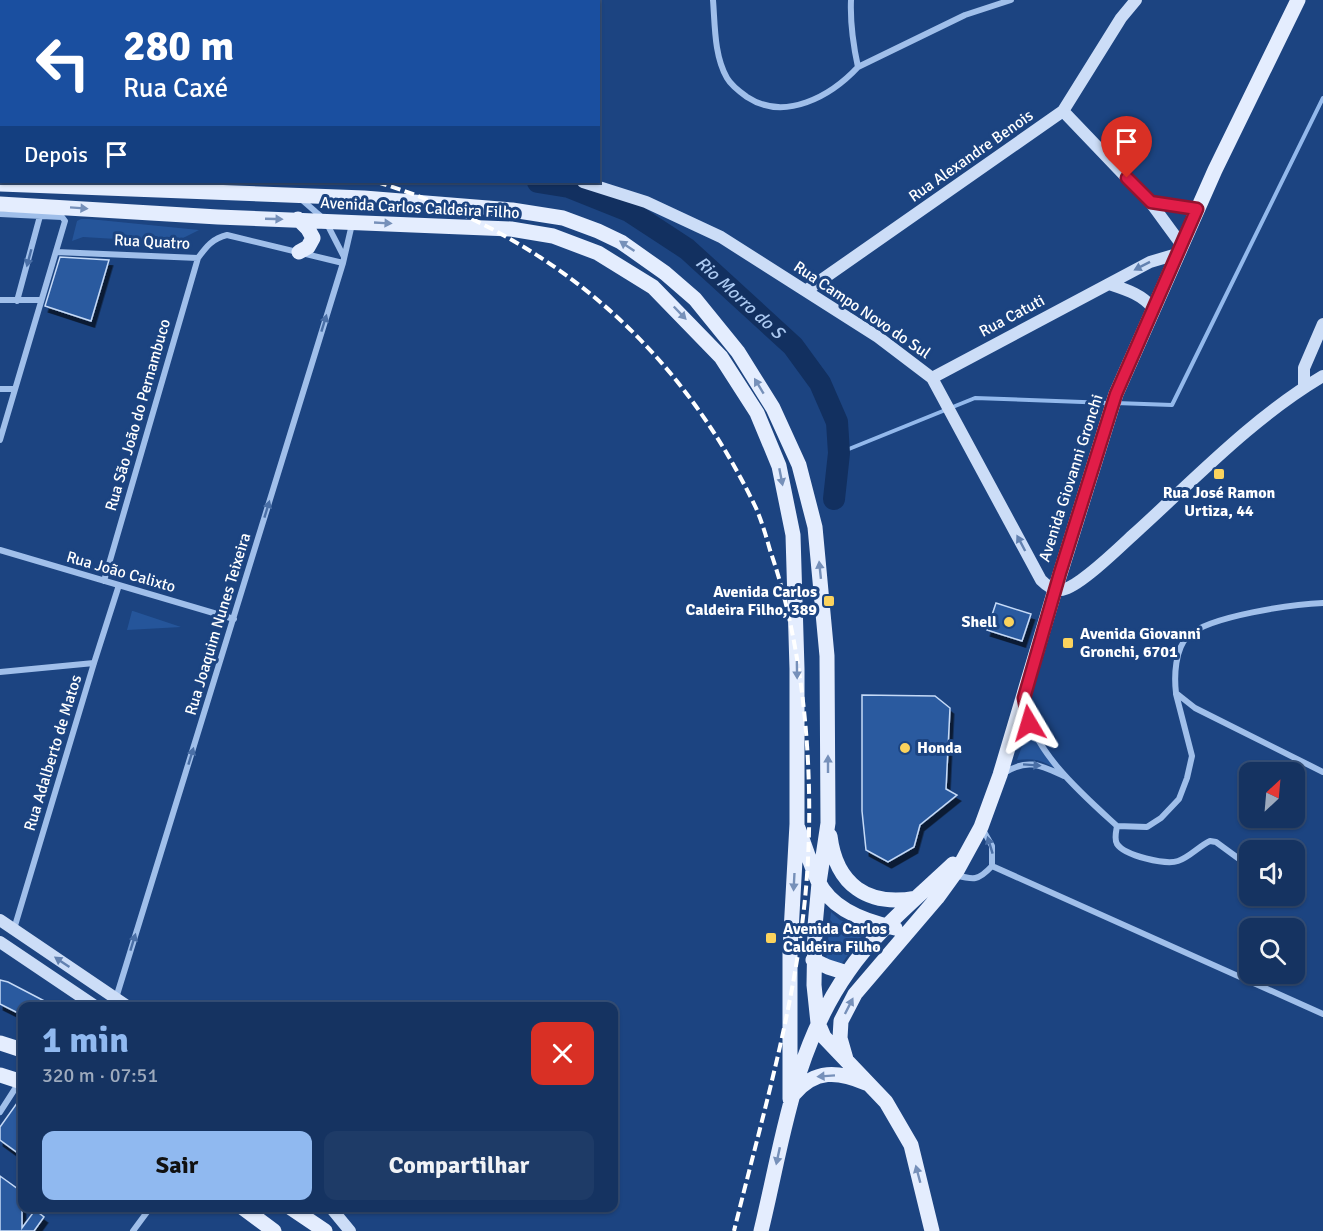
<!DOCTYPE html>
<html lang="pt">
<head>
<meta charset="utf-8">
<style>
  body { margin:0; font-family:Signika,sans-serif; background:#1e3b67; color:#f1f3f6; height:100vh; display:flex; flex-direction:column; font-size:22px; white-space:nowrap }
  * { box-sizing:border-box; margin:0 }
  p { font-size:20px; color:#9daabd }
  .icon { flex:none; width:33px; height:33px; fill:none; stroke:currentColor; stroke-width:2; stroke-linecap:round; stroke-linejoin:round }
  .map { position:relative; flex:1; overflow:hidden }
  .side { position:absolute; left:18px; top:1002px; width:600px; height:210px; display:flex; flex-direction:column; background:#153361; border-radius:12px; box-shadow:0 2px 4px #0004,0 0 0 2px #344e76 }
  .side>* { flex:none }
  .top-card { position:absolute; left:0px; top:0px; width:600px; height:183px; box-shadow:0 2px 4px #0004,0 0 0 2px #344e76; background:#1a4fa0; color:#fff; overflow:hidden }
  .needle { width:39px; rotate:26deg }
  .controls { position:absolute; left:1239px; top:762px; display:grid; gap:12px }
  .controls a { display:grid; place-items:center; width:66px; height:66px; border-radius:12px; background:#153361; box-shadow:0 2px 4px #0004,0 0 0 2px #344e76; font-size:30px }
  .pin { position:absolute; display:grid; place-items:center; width:51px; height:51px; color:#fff; margin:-62px -26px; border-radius:50% 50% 50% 0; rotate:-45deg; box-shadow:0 0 6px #0007 }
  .pin .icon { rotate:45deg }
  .me { position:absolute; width:66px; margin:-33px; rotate:353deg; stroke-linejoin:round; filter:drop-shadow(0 0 4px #0008) }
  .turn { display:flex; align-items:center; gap:21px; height:126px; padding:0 24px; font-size:27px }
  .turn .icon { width:78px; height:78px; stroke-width:2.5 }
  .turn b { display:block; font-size:42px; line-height:51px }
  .then { display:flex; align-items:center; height:57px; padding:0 24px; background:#0003; gap:12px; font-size:22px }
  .round { display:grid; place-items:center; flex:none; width:63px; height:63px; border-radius:12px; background:#1e3b67 }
  .headline { display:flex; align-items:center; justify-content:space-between; height:102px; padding:0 24px }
  h1 { font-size:36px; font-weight:700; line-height:45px; color:#90b9f0 }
  .action { display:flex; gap:12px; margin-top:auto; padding:12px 24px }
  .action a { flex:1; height:69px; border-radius:12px; background:#90b9f0; color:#111; font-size:24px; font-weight:700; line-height:69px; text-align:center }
  .action a+a { background:#1e3b67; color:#f1f3f6 }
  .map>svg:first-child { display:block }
  .green { fill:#25559a }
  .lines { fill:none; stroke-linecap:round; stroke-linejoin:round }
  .stream { stroke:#93b9ec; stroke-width:4 }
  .river { stroke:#123060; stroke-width:22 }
  .building { fill:#2b5a9f; stroke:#c5daf7; stroke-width:1.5; filter:url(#shadow) }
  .street { stroke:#a0bfea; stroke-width:6 }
  .secondary { stroke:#ccddf7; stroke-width:12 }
  .primary { stroke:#e4edfe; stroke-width:15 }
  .rail { stroke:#fff; stroke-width:4; stroke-dasharray:10 4.5; stroke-linecap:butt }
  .oneway { fill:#7690b9 }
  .oneway2 { fill:#4a6fa6 }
  .oneway3 { fill:#6281b0 }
  .route-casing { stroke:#92132f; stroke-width:15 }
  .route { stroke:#e11d48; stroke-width:10 }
  .poi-dot { fill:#fbd35d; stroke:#1c4481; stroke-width:2 }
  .labels { text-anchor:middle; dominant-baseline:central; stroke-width:6; stroke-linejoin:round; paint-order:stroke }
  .street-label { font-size:16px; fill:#fff; stroke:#1c4481 }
  .poi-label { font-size:16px; font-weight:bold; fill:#fff; stroke:#1c4481; text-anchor:start }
  .water-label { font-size:18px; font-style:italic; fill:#abc9f1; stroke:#1c4481 }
</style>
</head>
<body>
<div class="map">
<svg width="1323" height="1231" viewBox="0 0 1323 1231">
  <defs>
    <filter id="shadow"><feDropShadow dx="3.5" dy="6" stdDeviation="0" flood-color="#0009"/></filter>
  </defs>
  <rect width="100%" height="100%" fill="#1c4481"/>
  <path class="green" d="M81 219H89L199 230 179 240 167 242 83 237 72 241 77 221Z
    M132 611H133L181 627 127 630Z
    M1028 730 1056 769C1042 760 1033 758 1017 760Z
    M831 912 840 920 866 930 840 966 826 960Z"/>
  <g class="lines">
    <path class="stream" d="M1116 403 1172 405 1323 98
      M839 453 975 398 1109 403"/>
    <g class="river">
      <path d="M0 160H2"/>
      <path id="s1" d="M538 182 569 187 629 211 687 249 793 346 820 383 837 422 839 453 834 499"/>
    </g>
  </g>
  <path class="building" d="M60 257 109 260 91 321 45 306Z
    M996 603 1031 614 1022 641 987 630Z
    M862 695 935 696 950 708 946 789 957 795 920 825 914 847 888 862 866 850 862 811Z
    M0 980 8 982 54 1006H22V1015L0 1004Z
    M22 1096V1156L0 1140V1127Z
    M0 1176 22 1192V1228L35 1210 44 1217 34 1231H0Z"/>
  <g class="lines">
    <path class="street" d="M218 0 225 2
      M713 0C715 24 714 56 727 78 731 85 740 92 747 97 785 122 831 96 858 67L965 15 1011 0
      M851 0C850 24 853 44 858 67
      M74 2 79 0
      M409 2 410 0
      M594 2 595 0
      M0 24H2
      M301 199 325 220 344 257
      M0 214 62 217 65 221 0 440
      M56 252 198 258C206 247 213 238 227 235L343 263
      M0 300H41
      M17 301 40 216
      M0 389H15
      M0 550 234 619
      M104 581 198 258
      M1323 603C1294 604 1209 616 1188 636 1175 649 1174 676 1176 693L1195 708 1323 772
      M0 672 94 663
      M1025 705C1033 752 1083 795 1117 826L1147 827 1161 818 1179 799 1187 778 1192 756 1176 694
      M1004 773C1028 758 1040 765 1064 776
      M1117 826C1116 832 1114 839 1117 844 1125 856 1166 865 1178 861 1190 857 1199 846 1210 841L1216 842 1246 864
      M992 866 1323 1014
      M955 875C974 880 978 881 992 866V846L982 828
      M14 929 94 663 119 585
      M116 998 343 263 352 224
      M0 1112 20 1081
      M133 1231 150 1208"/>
    <path class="secondary" d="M1063 111 1151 203 1181 244
      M0 144H2
      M583 182 646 202 721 237 878 337 932 378 1041 580C1048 587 1056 593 1065 589 1082 584 1119 548 1133 535 1194 480 1252 418 1323 376
      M1151 203 1197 209
      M1109 284C1127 290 1141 294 1153 308
      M807 290 1063 111 1121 18 1136 0
      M932 378 1150 262 1177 254
      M1304 387V368L1323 324
      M0 920 127 1006
      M0 942 95 1006
      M331 1208 350 1231"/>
    <path class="primary" d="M0 184 364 198 512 210 563 218 598 231 621 242 665 273 695 299 738 352 773 408 799 465 815 527 827 656 828 823 819 883 815 926 814 985 818 1023 824 1037 886 1102 911 1145 932 1231
      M0 204 218 217 511 229 553 236 598 253 653 287 721 357 757 413 779 466 793 535 797 669V824L790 950V1099
      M298 219 308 229 313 238 308 247 299 252
      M798 828C805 845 810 864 818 881 831 909 867 922 895 928
      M830 836C836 885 868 907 916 898
      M813 960 828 967 847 973
      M0 1043 22 1050
      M846 1059 840 1038 841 1021 855 994 937 898 958 869 981 827 1000 775 1055 590 1116 394 1215 170 1298 0
      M0 1075 22 1082
      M794 1094C815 1069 838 1071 866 1083
      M243 1208 274 1231
      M291 1208 325 1231
      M761 1231C783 1141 793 1050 848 972 876 931 917 898 953 864"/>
    <path class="rail" d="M0 140H2
      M0 150H2
      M377 182C550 235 678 345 756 508 762 522 766 536 770 550 808 659 817 803 803 917 791 1021 759 1129 734 1231"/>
  </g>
  <defs><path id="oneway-solid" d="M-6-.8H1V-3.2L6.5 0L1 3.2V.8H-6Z" transform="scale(1.5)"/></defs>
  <g class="oneway">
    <use href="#oneway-solid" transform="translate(79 208) rotate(4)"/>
    <use href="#oneway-solid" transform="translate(274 219) rotate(2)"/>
    <use href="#oneway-solid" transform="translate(383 223) rotate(3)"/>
    <use href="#oneway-solid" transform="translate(627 246) rotate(-146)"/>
    <use href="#oneway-solid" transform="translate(680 313) rotate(46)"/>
    <use href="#oneway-solid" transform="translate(759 386) rotate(-121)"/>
    <use href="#oneway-solid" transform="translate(781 477) rotate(79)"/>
    <use href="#oneway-solid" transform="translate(820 570) rotate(-96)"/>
    <use href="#oneway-solid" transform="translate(797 670) rotate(89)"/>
    <use href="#oneway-solid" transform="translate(828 764) rotate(-90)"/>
    <use href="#oneway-solid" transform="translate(794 882) rotate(93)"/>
    <use href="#oneway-solid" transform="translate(849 1006) rotate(-63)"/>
    <use href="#oneway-solid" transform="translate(826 1076) rotate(176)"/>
    <use href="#oneway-solid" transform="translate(778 1156) rotate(102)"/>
    <use href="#oneway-solid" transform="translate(918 1174) rotate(-105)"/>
  </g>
  <g class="oneway2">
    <use href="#oneway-solid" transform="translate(29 258) rotate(105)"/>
    <use href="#oneway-solid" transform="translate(324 323) rotate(-73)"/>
    <use href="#oneway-solid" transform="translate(267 509) rotate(-73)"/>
    <use href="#oneway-solid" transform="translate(191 756) rotate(-73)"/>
    <use href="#oneway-solid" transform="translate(1032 765) rotate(4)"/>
    <use href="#oneway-solid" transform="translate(990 845) rotate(-107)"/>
    <use href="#oneway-solid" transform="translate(133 942) rotate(-73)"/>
  </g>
  <g class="oneway3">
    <use href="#oneway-solid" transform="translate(1142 266) rotate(153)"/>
    <use href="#oneway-solid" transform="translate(1021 543) rotate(-118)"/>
    <use href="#oneway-solid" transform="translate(62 962) rotate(-146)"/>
  </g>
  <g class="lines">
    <defs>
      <path id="route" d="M1029 723 1024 698 1060 573 1116 394 1197 209 1151 202 1127 178"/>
    </defs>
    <use href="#route" class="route-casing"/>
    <use href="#route" class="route"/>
  </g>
  <g class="poi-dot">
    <rect x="1213" y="468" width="12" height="12" rx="3"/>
    <rect x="823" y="595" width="12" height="12" rx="3"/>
    <circle cx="1009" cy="622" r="6"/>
    <rect x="1062" y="637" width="12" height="12" rx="3"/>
    <circle cx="905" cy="748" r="6"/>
    <rect x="765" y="932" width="12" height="12" rx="3"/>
  </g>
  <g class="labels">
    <g class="street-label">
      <text transform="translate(971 156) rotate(-35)">Rua Alexandre Benois</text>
      <text transform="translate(420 208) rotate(3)">Avenida Carlos Caldeira Filho</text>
      <text transform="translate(152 242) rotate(3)">Rua Quatro</text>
      <text transform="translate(862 310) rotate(34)">Rua Campo Novo do Sul</text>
      <text transform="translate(1012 316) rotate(-28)">Rua Catuti</text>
      <text transform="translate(138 415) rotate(-74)">Rua São João do Pernambuco</text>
      <text transform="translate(1071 478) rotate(-72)">Avenida Giovanni Gronchi</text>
      <text transform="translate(121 572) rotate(16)">Rua João Calixto</text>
      <text transform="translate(218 624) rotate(-73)">Rua Joaquim Nunes Teixeira</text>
      <text transform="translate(53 753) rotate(-73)">Rua Adalberto de Matos</text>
    </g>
    <g class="poi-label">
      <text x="1219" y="493" text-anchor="middle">Rua José Ramon<tspan x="1219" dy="18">Urtiza, 44</tspan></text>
      <text x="817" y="592" text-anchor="end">Avenida Carlos<tspan x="817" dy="18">Caldeira Filho, 389</tspan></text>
      <text x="997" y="622" text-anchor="end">Shell</text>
      <text x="1080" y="634">Avenida Giovanni<tspan x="1080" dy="18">Gronchi, 6701</tspan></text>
      <text x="917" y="748">Honda</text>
      <text x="783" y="929">Avenida Carlos<tspan x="783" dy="18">Caldeira Filho</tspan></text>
    </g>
    <g class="water-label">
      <text stroke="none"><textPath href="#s1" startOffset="237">Rio Morro do S</textPath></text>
    </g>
  </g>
</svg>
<div class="controls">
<a><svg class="needle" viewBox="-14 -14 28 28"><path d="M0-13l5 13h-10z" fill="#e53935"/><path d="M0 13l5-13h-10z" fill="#9daabd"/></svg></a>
<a><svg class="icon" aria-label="sound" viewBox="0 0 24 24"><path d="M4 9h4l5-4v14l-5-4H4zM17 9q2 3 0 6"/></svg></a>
<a><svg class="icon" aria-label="search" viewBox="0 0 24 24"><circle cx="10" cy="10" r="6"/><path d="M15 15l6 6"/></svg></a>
</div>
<div class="pin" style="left:1127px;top:178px;background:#d93025"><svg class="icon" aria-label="arrive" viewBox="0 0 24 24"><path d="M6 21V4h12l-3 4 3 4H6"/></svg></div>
<svg class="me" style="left:1029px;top:723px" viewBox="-20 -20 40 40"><path d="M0-17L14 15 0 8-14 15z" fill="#e11d48" stroke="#fff" stroke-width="4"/></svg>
<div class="top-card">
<div class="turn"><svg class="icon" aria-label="left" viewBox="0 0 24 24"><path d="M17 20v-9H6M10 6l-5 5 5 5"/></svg><div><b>280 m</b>Rua Caxé</div></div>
<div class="then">Depois<svg class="icon" aria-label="arrive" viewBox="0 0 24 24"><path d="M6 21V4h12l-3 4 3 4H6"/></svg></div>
</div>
<section class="side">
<div class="headline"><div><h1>1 min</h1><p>320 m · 07:51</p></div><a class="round" style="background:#d93025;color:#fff"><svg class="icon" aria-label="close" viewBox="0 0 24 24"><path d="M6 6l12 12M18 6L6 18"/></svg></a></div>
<div class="action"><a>Sair</a><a>Compartilhar</a></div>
</section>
</div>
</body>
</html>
